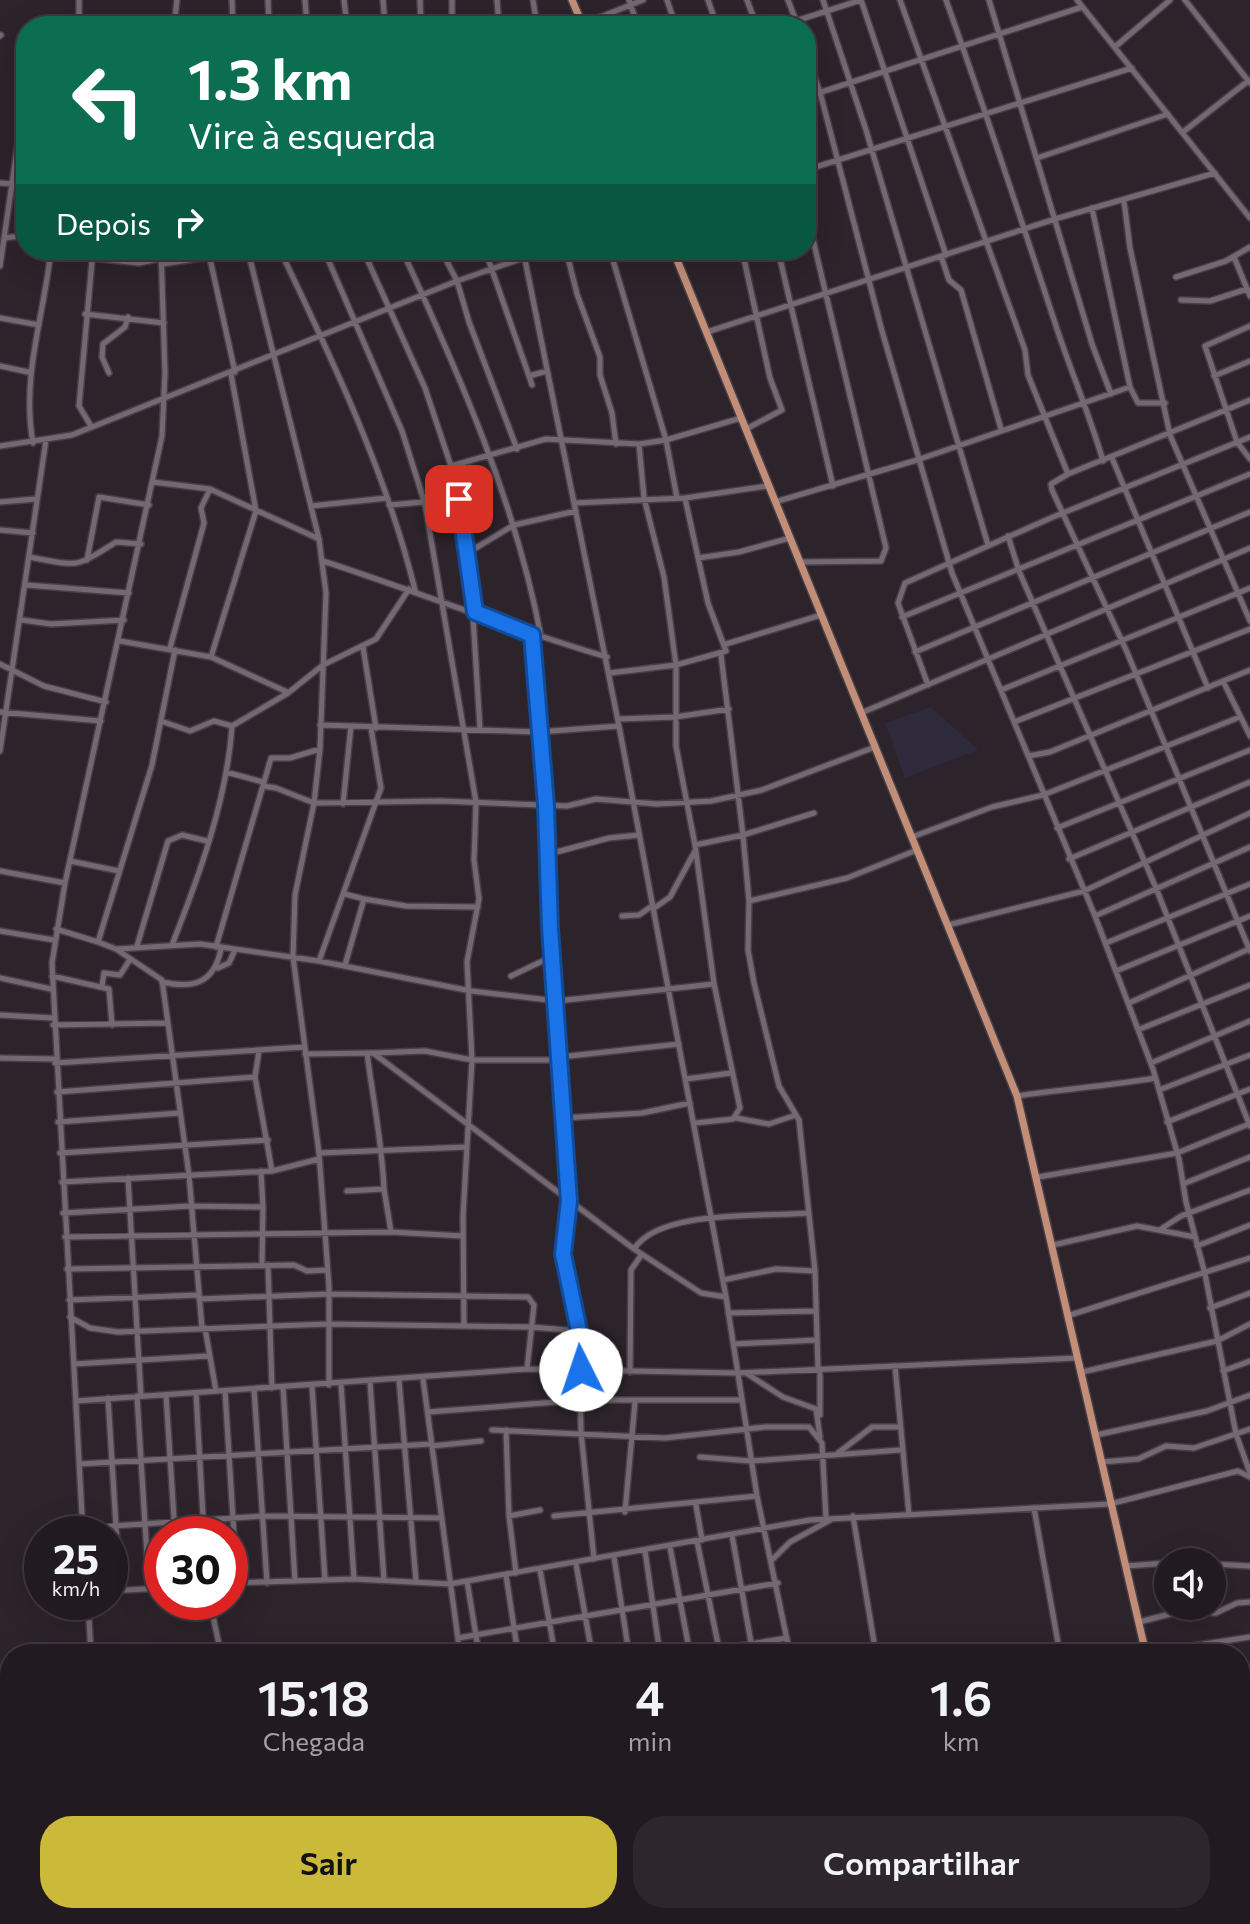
<!DOCTYPE html>
<html lang="pt">
<head>
<meta charset="utf-8">
<style>
  body { margin:0; font-family:Commissioner,sans-serif; background:#2d272d; color:#f1f3f6; height:100vh; display:flex; flex-direction:column; font-size:30px; white-space:nowrap }
  * { box-sizing:border-box; margin:0 }
  p { font-size:26px; color:#a2a1a5 }
  .icon { flex:none; width:44px; height:44px; fill:none; stroke:currentColor; stroke-width:2; stroke-linecap:round; stroke-linejoin:round }
  .map { position:relative; flex:1; overflow:hidden }
  .drawer { position:absolute; left:0px; top:1644px; width:1250px; height:280px; display:flex; flex-direction:column; background:#211a20; border-radius:32px 32px 0 0; box-shadow:0 8px 32px #0002,0 0 0 2px #3e383e }
  .drawer>* { flex:none }
  .banner { position:absolute; left:16px; top:16px; width:800px; height:244px; border-radius:32px; box-shadow:0 8px 32px #0002,0 0 0 2px #3e383e; background:#0b6e4f; color:#fff; overflow:hidden }
  .tools { position:absolute; left:1154px; top:1548px; display:grid; gap:16px }
  .tools a { display:grid; place-items:center; width:72px; height:72px; border-radius:50%; background:#211a20; box-shadow:0 8px 32px #0002,0 0 0 2px #3e383e; font-size:40px }
  .speed { position:absolute; left:24px; top:1516px; display:flex; gap:16px; font-size:40px; font-weight:700; text-align:center }
  .speed>* { display:grid; place-content:center; width:104px; height:104px; border-radius:50%; background:#211a20; box-shadow:0 8px 32px #0002,0 0 0 2px #3e383e; line-height:1 }
  .speed small { font-size:20px; font-weight:400 }
  .speed .limit { border:12px solid #d22; background:#fff; color:#111 }
  .pin { position:absolute; display:grid; place-items:center; width:68px; height:68px; color:#fff; margin:-34px; border-radius:16px; box-shadow:0 4px 12px #0006 }
  .me { position:absolute; width:88px; margin:-44px; rotate:356deg; stroke-linejoin:round; filter:drop-shadow(0 0 6px #0008) }
  .turn { display:flex; align-items:center; gap:28px; height:168px; padding:0 40px; font-size:36px }
  .turn .icon { width:104px; height:104px; stroke-width:2.5 }
  .turn b { display:block; font-size:56px; line-height:68px }
  .then { display:flex; align-items:center; height:76px; padding:0 40px; background:#0003; gap:16px; font-size:30px }
  .eta { display:flex; justify-content:space-evenly; align-items:center; height:136px; text-align:center }
  .eta b { font-size:48px; font-weight:600; line-height:56px }
  .cta { display:flex; gap:16px; margin-top:auto; padding:16px 40px }
  .cta a { flex:1; height:92px; border-radius:32px; background:#cbba39; color:#111; font-size:32px; font-weight:600; line-height:92px; text-align:center }
  .cta a+a { background:#2d272d; color:#f1f3f6 }
  .map>svg:first-child { display:block }
  .education { fill:#2f2a3b }
  .lines { fill:none; stroke-linecap:round; stroke-linejoin:round }
  .minor-casing { stroke:#473f46; stroke-width:8 }
  .major-casing { stroke:#473f46; stroke-width:10 }
  .minor { stroke:#746972; stroke-width:5 }
  .major { stroke:#c28e78; stroke-width:7 }
  .route-casing { stroke:#114b97; stroke-width:20 }
  .route { stroke:#1a73e8; stroke-width:14 }
</style>
</head>
<body>
<div class="map">
<svg width="1250" height="1924" viewBox="0 0 1250 1924">
  <rect width="100%" height="100%" fill="#2c232b"/>
  <path class="education" d="M931 707 978 750 905 778 885 723Z"/>
  <g class="lines">
    <defs>
      <path id="minor" d="M232 0 233 26
        M268 0 269 26
        M305 0 307 26
        M344 0 347 26
        M383 0 385 26
        M420 0 421 26
        M452 0V26
        M497 0 499 26
        M533 0 537 26
        M629 0 638 26
        M667 0 676 26
        M708 0 717 26
        M747 0 757 26
        M788 0 798 26
        M823 0 866 130 988 545
        M861 0 946 255
        M900 0 1025 350 1028 375 1068 474 1250 400
        M946 0C985 109 1021 219 1057 329 1072 374 1090 416 1103 461
        M989 0 1092 344 1111 394
        M1077 0 1250 218
        M1185 0 1250 83
        M583 24 643 0
        M79 26V0
        M174 26 177 0
        M780 26 861 0
        M0 36 1 35
        M1116 46 1170 0
        M806 51 821 96 882 331 952 573 1095 916 1153 1069 1179 1159 1186 1202 1205 1274 1236 1434 1250 1473
        M806 97 1082 7
        M1183 132 1248 81
        M1037 158 1168 114
        M806 170 1132 68
        M14 178 26 174
        M0 183 13 184
        M1124 201 1130 248 1170 435 1250 621
        M1092 208 1130 387 1138 403H1165
        M5 238 26 235
        M280 250C332 359 386 472 415 590
        M324 250 402 431 425 504 476 802 474 860 479 899 467 962 472 1060 463 1216 464 1326
        M363 250 425 388 451 466 469 552 480 729
        M402 250C459 374 516 503 541 637
        M441 250 457 281 469 322 517 449
        M485 250 529 376 547 371
        M523 250 619 726
        M566 250 577 294 600 357V375L612 413 616 444
        M610 250 666 440 677 498
        M742 250 770 378 782 410 746 429
        M778 250 833 486
        M248 251 319 539 326 593 320 749 314 803 295 895 293 957 319 1153 329 1286V1385
        M941 256 949 280 961 290 1001 429
        M1234 257 1250 296
        M92 258 139 263 162 258
        M210 259 235 372
        M162 264 254 250
        M0 266 22 115 23 86
        M1176 277 1226 261 1250 247
        M1181 300 1210 301 1247 289
        M85 314 164 323
        M0 318 39 325
        M1250 326 1205 346 1237 442 1250 459
        M707 332 1055 219 1215 173
        M0 366 28 372
        M109 373 102 357 103 344 125 327 128 317
        M529 376 532 385
        M1214 376 1250 361
        M91 426 79 406 93 250
        M33 443C21 377 44 316 51 250
        M639 444 644 498 664 577 676 665V746L695 845 714 984 740 1108 733 1119 695 1123
        M0 446 72 435 457 281 546 250
        M1112 458 1208 688
        M451 466 546 439 639 444 666 440 741 418
        M1068 474 1051 484 1052 490 1127 652 1250 951
        M153 482 210 489 319 539
        M0 502 36 499
        M775 502 917 460 1130 387
        M575 503 685 498 768 486
        M389 505 459 499
        M311 506 387 498
        M0 530 33 533
        M1008 536 1019 571 1156 888 1250 1126
        M469 552 514 525 576 511
        M29 557C80 566 73 569 116 542L141 544
        M698 558 739 552 790 538
        M87 560 99 497 149 505
        M323 561C418 592 511 629 607 657
        M800 562 881 561 886 548 806 210
        M26 585 129 593
        M902 617 1250 474
        M22 620 51 624 124 620
        M532 635 538 732 619 726 726 1297 757 1496 790 1654
        M120 641 211 657 287 692
        M726 644 821 615
        M363 647 376 728
        M170 648 204 523 201 508 210 489
        M175 650 152 765 98 942 116 949 162 980 189 1175 202 1328
        M915 652 1250 512
        M211 657 256 511 231 374
        M0 664 44 686 106 702
        M610 673 676 665 726 651 708 603 685 498
        M1223 681 1250 736
        M928 685 898 603 905 583 1053 517 1250 437
        M1001 690 1250 588
        M0 712 101 721
        M861 713 1250 548
        M618 719 675 717 729 709
        M161 721 190 731 214 721 232 726 288 693 323 665 376 639 409 589
        M1014 722 1250 629
        M320 725 538 732 546 805 550 928 569 1201 563 1254 579 1331 581 1432 594 1559
        M0 751 46 440
        M1028 756 1050 752 1250 670
        M226 772 263 782
        M263 786 276 788 314 803 441 801 567 806 596 799 657 804 711 801 762 790 875 747
        M343 804 351 726
        M814 813 743 835 749 901 748 950 754 983 779 1086 799 1120 815 1271 818 1369
        M1057 828 1250 750
        M912 837 992 807 1043 795 1240 717
        M695 845 743 835 721 655
        M549 854 609 838 639 835
        M1069 859 1250 782
        M70 861 119 871
        M0 871 65 883
        M364 899 406 906 478 907
        M749 901 847 878 917 850
        M653 909 670 897 695 851
        M622 916 639 915 652 906
        M1095 916 1250 847
        M948 925 1084 891 1250 813
        M56 929 98 942
        M0 931 54 940
        M1106 943 1250 884
        M172 945C199 876 227 800 232 726
        M137 946 168 841 182 835 207 841
        M216 947 271 758H290L320 749
        M117 949 200 944 319 961 471 991 557 1001 714 984
        M319 961 381 788 371 728
        M345 965 364 899 345 894
        M218 968 229 963 234 952
        M1116 971 1250 916
        M52 976 109 989 112 1025
        M511 976 553 956
        M0 978 51 989
        M162 982C194 989 214 983 221 949
        M102 986 104 973 120 975 129 961
        M1129 1003 1249 949
        M0 1015 53 1018
        M53 1025 168 1023
        M1140 1029 1250 985
        M259 1051 255 1077 272 1171
        M374 1053 425 1051 472 1060H560
        M305 1054 373 1053 634 1249 701 1293 726 1297
        M560 1057 679 1044
        M0 1058 55 1059
        M55 1063 305 1047
        M1151 1063 1250 1021
        M686 1079 731 1073
        M1159 1090 1250 1055
        M57 1092 255 1077
        M1017 1096C1063 1089 1109 1086 1155 1078
        M564 1118 642 1113 690 1103
        M736 1118 769 1124 796 1115
        M58 1122 180 1113
        M1167 1122 1250 1089
        M60 1153 268 1140
        M319 1153 467 1147
        M261 1171 263 1207
        M1038 1177 1177 1153 1249 1124
        M128 1178 141 1396
        M62 1182 272 1171 319 1159
        M1183 1184 1250 1157
        M384 1189 391 1232
        M347 1191 384 1189C382 1142 373 1099 367 1053
        M63 1213 191 1206 263 1207 262 1265
        M1161 1229 1181 1216 1250 1190
        M65 1237 391 1232 463 1236
        M1053 1245 1137 1226 1195 1237
        M1197 1246 1250 1225
        M634 1249C659 1209 764 1217 808 1213
        M268 1265 272 1388
        M67 1269 294 1265 307 1271 327 1270
        M723 1280 776 1269 815 1271
        M199 1299 329 1294 528 1297 534 1305 527 1369
        M69 1300 199 1295
        M1210 1308 1250 1293
        M728 1313 816 1311
        M1070 1315 1250 1258
        M70 1317 90 1328 118 1332 328 1324 531 1327 579 1331
        M205 1328 216 1391
        M734 1344 817 1340
        M74 1364 208 1356
        M895 1366 909 1515
        M1223 1371 1250 1361
        M630 1372 631 1270 642 1254
        M1082 1372 1217 1341 1250 1324
        M746 1373 783 1397 816 1409 820 1437
        M423 1379 460 1654
        M399 1380 416 1581
        M370 1382 384 1580
        M341 1384 354 1579
        M312 1386 325 1580
        M283 1387 295 1581
        M254 1389 267 1583
        M225 1391 237 1583
        M196 1393 204 1534
        M166 1395 175 1534
        M137 1396 149 1588
        M108 1398 120 1590
        M76 1401 527 1369 737 1373 1077 1358
        M428 1412 583 1400H740
        M820 1415V1369
        M492 1430 665 1438 765 1427H809L822 1443 826 1518
        M506 1430 509 1516 516 1573
        M1096 1435 1207 1411 1250 1395
        M432 1446 481 1441
        M838 1453 872 1427H899
        M700 1457 751 1461 900 1450
        M1101 1462 1138 1459 1166 1446 1194 1448 1250 1429
        M79 1464 432 1444
        M696 1505 702 1540
        M1034 1508 1060 1654
        M625 1512 635 1402
        M509 1516 540 1510
        M554 1516 757 1496
        M853 1516 876 1654
        M83 1528 263 1516 442 1518
        M83 1534 52 963 65 883 162 436 165 373 161 250
        M732 1535 753 1654
        M697 1541 720 1654
        M670 1547 690 1654
        M645 1551 660 1654
        M614 1557 629 1654
        M773 1559 790 1542 832 1519
        M576 1564 592 1654
        M1212 1564 1250 1566
        M1126 1566 1168 1563
        M540 1570 555 1654
        M506 1575 518 1654
        M467 1581 479 1654
        M230 1583 354 1579 450 1584 810 1520 1110 1504 1238 1471 1250 1477
        M110 1591 162 1588
        M88 1602 91 1654
        M210 1602 221 1654
        M1139 1622 1182 1611 1216 1613 1237 1603 1250 1602
        M458 1638 778 1583
        M1146 1653 1250 1637
        M690 1654 787 1638
        M1240 1716 1250 1723
        M1 1755 7 1924
        M1240 1756 1250 1763
        M1240 1791H1250
        M1240 1867 1250 1866
        M0 1902 10 1901
        M37 1914 38 1924
        M67 1914V1924
        M106 1914 107 1924
        M147 1914 148 1924
        M177 1914V1924
        M206 1914 207 1924
        M234 1914 235 1924
        M263 1914 264 1924
        M294 1914V1924
        M322 1914V1924
        M352 1914V1924
        M381 1914 382 1924
        M410 1914 411 1924
        M440 1914V1924
        M469 1914 470 1924
        M561 1914 563 1924
        M599 1914 601 1924
        M638 1914 639 1924
        M671 1914 672 1924
        M703 1914 705 1924
        M488 1924 529 1914
        M880 1924 883 1914"/>
      <path id="major" d="M572 0 583 26
        M673 250 1017 1096 1146 1654
        M1204 1914 1206 1924"/>
    </defs>
    <use href="#minor" class="minor-casing"/>
    <use href="#major" class="major-casing"/>
    <use href="#minor" class="minor"/>
    <use href="#major" class="major"/>
  </g>
  <g class="lines">
    <defs>
      <path id="route" d="M459 499 475 612 532 635 546 805 550 928 569 1201 563 1254 579 1331 581 1370"/>
    </defs>
    <use href="#route" class="route-casing"/>
    <use href="#route" class="route"/>
  </g>
</svg>
<div class="tools">
<a><svg class="icon" aria-label="sound" viewBox="0 0 24 24"><path d="M4 9h4l5-4v14l-5-4H4zM17 9q2 3 0 6"/></svg></a>
</div>
<div class="speed"><div>25<small>km/h</small></div><div class="limit">30</div></div>
<div class="pin" style="left:459px;top:499px;background:#d93025"><svg class="icon" aria-label="arrive" viewBox="0 0 24 24"><path d="M6 21V4h12l-3 4 3 4H6"/></svg></div>
<svg class="me" style="left:581px;top:1370px" viewBox="-20 -20 40 40"><circle r="19" fill="#fff"/><path d="M0-13L10 11 0 6-10 11z" fill="#1a73e8"/></svg>
<div class="banner">
<div class="turn"><svg class="icon" aria-label="left" viewBox="0 0 24 24"><path d="M17 20v-9H6M10 6l-5 5 5 5"/></svg><div><b>1.3 km</b>Vire à esquerda</div></div>
<div class="then">Depois<svg class="icon" aria-label="right" viewBox="0 0 24 24"><path d="M7 20v-9h11M14 6l5 5-5 5"/></svg></div>
</div>
<section class="drawer">
<div class="eta">
<div><b>15:18</b><p>Chegada</p></div>
<div><b>4</b><p>min</p></div>
<div><b>1.6</b><p>km</p></div>
</div>
<div class="cta"><a>Sair</a><a>Compartilhar</a></div>
</section>
</div>
</body>
</html>
